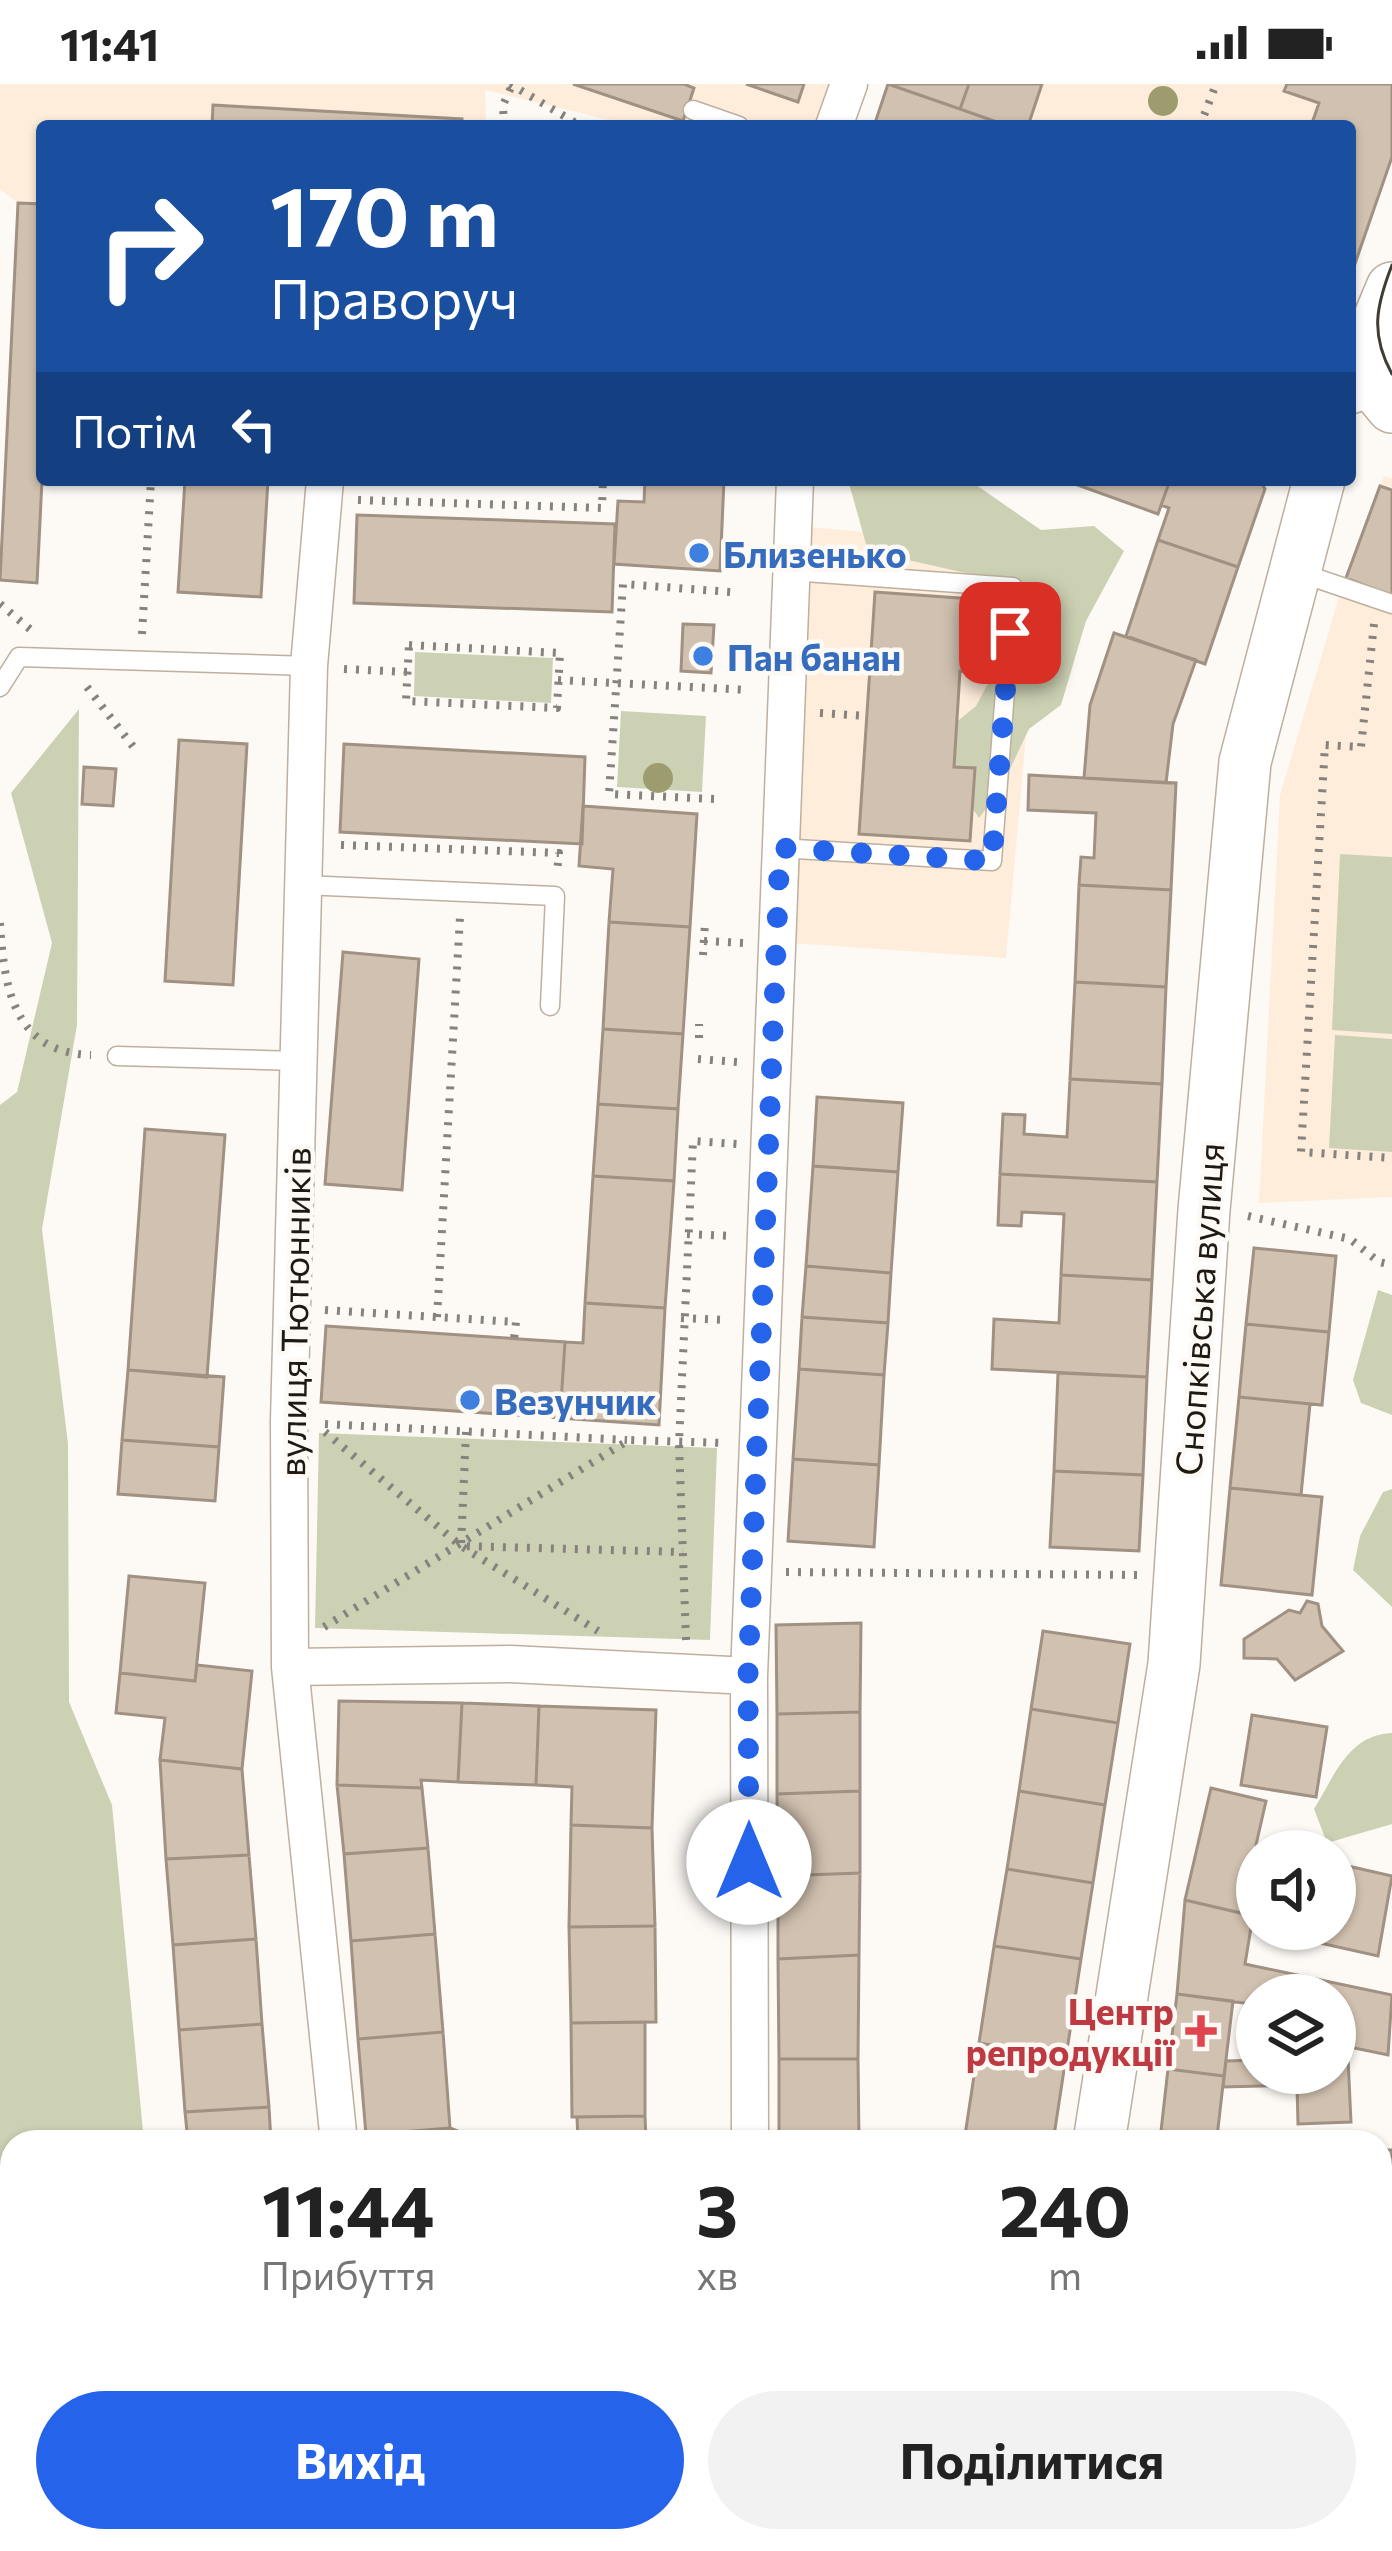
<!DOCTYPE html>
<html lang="uk">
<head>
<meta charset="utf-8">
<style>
  body { margin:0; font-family:Commissioner,sans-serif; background:#f2f2f2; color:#222; height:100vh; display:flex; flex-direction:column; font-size:45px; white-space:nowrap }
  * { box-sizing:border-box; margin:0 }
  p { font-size:39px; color:#767676 }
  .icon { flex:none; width:66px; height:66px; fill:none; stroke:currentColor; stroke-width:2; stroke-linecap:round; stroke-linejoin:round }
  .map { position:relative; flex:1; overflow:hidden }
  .sheet { position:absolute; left:0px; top:2046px; width:1392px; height:423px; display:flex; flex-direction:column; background:#fff; border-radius:36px 36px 0 0; box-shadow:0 3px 9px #0004 }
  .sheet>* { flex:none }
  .top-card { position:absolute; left:36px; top:36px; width:1320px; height:366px; border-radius:12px; box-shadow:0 3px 9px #0004; background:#1a4fa0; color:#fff; overflow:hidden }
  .tools { position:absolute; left:1236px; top:1746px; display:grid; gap:24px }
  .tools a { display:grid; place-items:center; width:120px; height:120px; border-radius:50%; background:#fff; box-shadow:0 3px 9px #0004; font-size:60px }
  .pin { position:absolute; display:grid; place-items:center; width:102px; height:102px; color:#fff; margin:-51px; border-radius:24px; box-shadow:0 6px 18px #0006 }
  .me { position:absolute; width:132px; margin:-66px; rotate:0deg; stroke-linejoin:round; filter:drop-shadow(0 0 9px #0008) }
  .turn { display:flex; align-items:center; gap:42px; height:252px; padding:0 36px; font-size:54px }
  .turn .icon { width:156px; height:156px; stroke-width:2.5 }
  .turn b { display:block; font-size:84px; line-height:102px }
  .then { display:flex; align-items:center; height:114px; padding:0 36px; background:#0003; gap:24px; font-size:45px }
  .eta { display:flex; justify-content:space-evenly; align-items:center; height:204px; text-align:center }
  .eta b { font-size:72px; font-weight:700; line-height:84px }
  .action { display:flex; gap:24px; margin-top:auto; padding:24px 36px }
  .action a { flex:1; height:138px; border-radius:72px; background:#2563eb; color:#fff; font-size:48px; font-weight:700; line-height:138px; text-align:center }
  .action a+a { background:#f2f2f2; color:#222 }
  .status { display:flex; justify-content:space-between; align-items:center; height:84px; padding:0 60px; background:#fff; direction:ltr }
  .status svg { height:33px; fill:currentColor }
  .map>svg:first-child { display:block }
  .built { fill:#ffeddb }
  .green { fill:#cdd1b3 }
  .building { fill:#d1c1b0; stroke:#a09182; stroke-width:3 }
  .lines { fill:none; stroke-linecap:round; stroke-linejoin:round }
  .lane-casing { stroke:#beaf9f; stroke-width:21 }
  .street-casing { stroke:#beaf9f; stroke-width:39 }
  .secondary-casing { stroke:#beaf9f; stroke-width:54 }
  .path { stroke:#86827d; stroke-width:8; stroke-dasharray:3 9; stroke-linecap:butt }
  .lane { stroke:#fff; stroke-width:18 }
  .street { stroke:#fff; stroke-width:36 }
  .secondary { stroke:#fff; stroke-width:51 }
  .tram { stroke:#423c37; stroke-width:3 }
  .tree { fill:#9c9c6f }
  .route { stroke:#2563eb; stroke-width:21; stroke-dasharray:0 37.8 }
  .shop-dot { fill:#3f7fe0; stroke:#fdfaf6; stroke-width:4.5 }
  .health-dot { fill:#e0444e; stroke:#fdfaf6; stroke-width:4.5 }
  .labels { text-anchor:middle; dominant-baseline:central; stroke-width:9; stroke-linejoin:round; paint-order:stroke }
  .shop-label { font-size:36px; font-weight:bold; fill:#366cbe; stroke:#fdfaf6; text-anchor:start }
  .street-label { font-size:36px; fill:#1f1913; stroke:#fdfaf6 }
  .health-label { font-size:36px; font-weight:bold; fill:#be3a42; stroke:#fdfaf6; text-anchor:end }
</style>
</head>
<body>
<div class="status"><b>11:41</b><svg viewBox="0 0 49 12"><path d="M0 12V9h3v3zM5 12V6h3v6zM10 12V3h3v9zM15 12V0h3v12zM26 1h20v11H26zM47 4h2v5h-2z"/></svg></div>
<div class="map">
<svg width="1392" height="2467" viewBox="0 0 1392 2467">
  <rect width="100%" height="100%" fill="#fdfaf6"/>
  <path class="built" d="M0 0H835L821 42H634L485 6 486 42H42V120L18 119 0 105Z
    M888 0H1392V73L1350 194V42H874Z
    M1384 392 1392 395V1113L1259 1119 1280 711 1342 503Z
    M809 443 1043 464 1006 874 792 859Z"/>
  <path class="green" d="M848 396H969L1041 446 1094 442 1124 467 1086 537 1061 621 1029 645 1000 706 979 734 950 691 954 640 976 622 999 579 986 524 970 490 868 467Z
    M415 568 553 574 551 619 414 612Z
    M79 625 77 941 42 1145 68 1360 69 1618 112 1721 144 2058H12V2229L0 2213V1021L17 1008 52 859 11 709Z
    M621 627 706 632 702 708 617 703Z
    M1340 770 1392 773V950L1332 946Z
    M1335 951 1392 955V1068L1329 1064Z
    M1378 1206 1392 1211V1331L1361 1319 1353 1296Z
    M319 1349 717 1364 710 1556 315 1544Z
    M1392 1405V1523L1353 1486 1360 1452 1383 1408Z
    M1392 1649V1740L1327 1759 1314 1725C1335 1691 1348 1651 1392 1649Z
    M79 2457H160L158 2467H79Z"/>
  <path class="building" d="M573 0H684L694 4 683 37Z
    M573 0H684L694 4 683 37Z
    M746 0H804L798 18Z
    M888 0H969L960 25Z
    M888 0 960 25 1008 42H874Z
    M969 0H1042L1028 42H1008L960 25Z
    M1287 0H1392V73L1350 194V42H1311L1319 19 1284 7Z
    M213 21 462 35V42H212Z
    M18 119 42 120V396L37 499 0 496Z
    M185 396H268L261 513 178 508Z
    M645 396H724L720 487 614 480 618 417 644 418Z
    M1064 396H1170L1158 430Z
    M1170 396H1260L1265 405 1238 483 1158 456 1169 424 1161 421Z
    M1380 402 1392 406V512L1346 494Z
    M357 431 615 440 612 528 354 519Z
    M1158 456 1238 483 1205 580 1126 552Z
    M875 508 987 516 982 588 960 587 954 683 975 684 970 757 859 750Z
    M683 540 714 541 711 589 681 587Z
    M1114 549 1196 576 1173 640 1166 699 1084 694 1090 621Z
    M179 656 247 660 233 901 165 897Z
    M344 660 585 673 582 760 340 748Z
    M84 683 116 685 113 722 82 720Z
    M1029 691 1176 699 1171 806 1079 801 1081 773 1094 774 1096 729 1028 726Z
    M583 722 697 730 690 843 609 838 613 785 579 782Z
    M1079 801 1171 806 1166 903 1075 898Z
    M609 838 690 843 683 950 603 945Z
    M343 868 419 875 402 1106 325 1100Z
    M1075 898 1166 903 1162 1000 1070 995Z
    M603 945 683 950 678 1025 598 1020Z
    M1070 995 1162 1000 1157 1098 1000 1090 1003 1030 1025 1031 1024 1050 1067 1053Z
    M817 1013 903 1019 898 1088 813 1082Z
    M598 1020 678 1025 674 1097 593 1092Z
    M145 1045 225 1051 207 1293 128 1286Z
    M813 1082 898 1088 891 1189 806 1182Z
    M1000 1090 1157 1098 1152 1196 1061 1191 1064 1130 1022 1128 1021 1142 998 1141Z
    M593 1092 674 1097 665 1224 585 1219Z
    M1254 1164 1336 1172 1329 1248 1246 1240Z
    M806 1182 891 1189 888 1239 802 1233Z
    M1061 1191 1152 1196 1147 1293 992 1285 994 1235 1059 1239Z
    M585 1219 665 1224 659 1341 560 1334 565 1258 583 1259Z
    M802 1233 888 1239 884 1291 799 1285Z
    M1246 1240 1329 1248 1322 1321 1239 1313Z
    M326 1242 565 1258 560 1334 321 1318Z
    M799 1285 884 1291 879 1381 793 1375Z
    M128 1286 224 1293 219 1363 122 1356Z
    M1058 1289 1147 1293 1143 1391 1054 1387Z
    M1239 1313 1310 1320 1301 1411 1230 1404Z
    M122 1356 219 1363 215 1417 118 1410Z
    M793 1375 879 1381 874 1463 788 1457Z
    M1054 1387 1143 1391 1139 1467 1050 1463Z
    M1230 1404 1322 1413 1312 1511 1221 1501Z
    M129 1492 205 1499 195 1597 120 1589Z
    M1307 1517 1318 1520 1322 1542 1343 1567 1295 1596 1277 1575 1244 1574V1555L1289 1526 1300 1529Z
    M861 1539 860 1628 777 1630 776 1541Z
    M1043 1547 1130 1560 1118 1639 1031 1625Z
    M197 1581 252 1587 242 1685 160 1676 165 1634 116 1629 120 1589 195 1597Z
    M339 1617 462 1619 458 1698 421 1696 422 1704 337 1701Z
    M462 1619 539 1622 536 1701 458 1698Z
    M539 1622 656 1626 652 1744 571 1741 572 1703 536 1701Z
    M1031 1625 1118 1639 1105 1721 1019 1707Z
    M860 1628V1707L777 1710V1630Z
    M1252 1631 1327 1643 1316 1713 1241 1701Z
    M160 1676 242 1685 249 1771 166 1775Z
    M337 1701 422 1704 428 1764 344 1770Z
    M1211 1704 1266 1717 1256 1761 1281 1767H1257V1814L1244 1811 1241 1829 1185 1816Z
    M860 1707V1789L778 1792 777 1710Z
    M1019 1707 1105 1721 1093 1799 1007 1785Z
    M571 1741 652 1744 655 1842 569 1843Z
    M428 1764 435 1850 351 1857 344 1770Z
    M249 1771 256 1855 173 1861 166 1775Z
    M1335 1779 1392 1792 1378 1872 1320 1859V1845H1335Z
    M1007 1785 1093 1799 1081 1875 994 1862Z
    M860 1789 859 1871 778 1875V1792Z
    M1185 1816 1253 1832 1245 1880 1392 1911 1388 1971 1335 1960V1911H1257V1944L1246 1942 1251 1920 1177 1910Z
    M655 1842 656 1938 571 1939 569 1843Z
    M435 1850 443 1948 358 1955 351 1857Z
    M256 1855 262 1940 179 1946 173 1861Z
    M994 1862 1081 1875 1066 1973 979 1959Z
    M859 1871 858 1975H779L778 1875Z
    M1177 1910 1233 1917 1224 1992 1168 1985Z
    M645 1938V2032L572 2033 571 1939Z
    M262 1940 269 2023 185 2028 179 1946Z
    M443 1948 450 2044 366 2051 358 1955Z
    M979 1959 1066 1973 1053 2058H964Z
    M1335 1974H1348L1351 2038 1298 2040 1297 2001 1223 2003 1226 1977 1257 1976V1989H1335Z
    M779 1975H858L859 2058H779Z
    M1168 1985 1224 1992 1217 2053 1161 2047Z
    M269 2023 271 2058H188L185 2028Z
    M645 2032 646 2058H578L577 2033Z
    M450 2044 468 2051 469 2058H367L366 2051Z
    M1380 2066H1392V2218H1380Z
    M1380 2281 1392 2286V2328L1380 2323Z
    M0 2304 12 2332V2389L0 2391Z
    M12 2389V2457H32V2467H0V2391Z
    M218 2457H265L298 2464 216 2467Z
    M395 2457H474L473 2467H394Z
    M625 2457H708L712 2467H628Z
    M927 2457H991L990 2466Z
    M1096 2457H1202L1235 2467H1095Z
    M1242 2457H1334L1329 2467H1239Z"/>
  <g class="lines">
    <defs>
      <path id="lane" d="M693 26 739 42
        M1298 488 1392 520
        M0 603 19 573 309 582
        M780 764 992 777 1013 503 791 487
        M303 801 555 812 550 922
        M117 972 298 977"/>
      <path id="street" d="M834 42 849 0
        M325 396 309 582 289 1337 290 1583 339 2058
        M290 1583 511 1580 749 1592
        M750 2058 749 1592 795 396
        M812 2457 817 2467
        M353 2467V2457"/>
      <path id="secondary" d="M1367 273 1377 305 1392 323
        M1350 304 1392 204
        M1099 2058 1174 1580 1204 1126 1245 678 1319 396
        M1032 2467 1033 2457"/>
    </defs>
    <use href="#lane" class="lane-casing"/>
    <use href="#street" class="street-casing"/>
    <use href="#secondary" class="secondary-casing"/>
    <path class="path" d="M510 0 581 42
      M504 42 503 21 512 1
      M1200 42 1216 0
      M358 416 602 424 603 396
      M0 520 31 546
      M1374 540 1361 663 1325 661 1301 1068 1392 1074
      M142 550 151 396
      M409 561 560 569 557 624 406 617Z
      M344 585 407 588
      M558 596 749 606
      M87 603 135 665
      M820 629 867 632
      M714 715 609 710 623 500 731 508
      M341 761 559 769 557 788
      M0 839C4 902 13 969 91 971
      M704 857 745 859
      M703 871 705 839
      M699 954V940
      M698 975 738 978
      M1248 1132 1350 1155 1379 1178 1392 1181
      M687 1150 733 1152
      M325 1226 516 1238 514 1255
      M437 1233 460 833
      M681 1234 727 1236
      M325 1340 627 1356
      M325 1348 461 1462 598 1547
      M466 1348 461 1462 683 1468
      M786 1488 1137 1491
      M324 1543 629 1356 724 1359
      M686 1556 679 1359 693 1057 737 1060
      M851 2461 893 2467"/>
    <use href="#lane" class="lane"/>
    <use href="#street" class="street"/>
    <use href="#secondary" class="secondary"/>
    <path class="tram" d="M1392 181C1376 222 1370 250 1392 290"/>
  </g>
  <g class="tree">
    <circle cx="1163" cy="17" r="15"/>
    <circle cx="658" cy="694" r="15"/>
  </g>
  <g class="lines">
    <path class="route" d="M749 1778 748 1592 780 764 992 777 1010 549"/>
  </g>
  <g class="shop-dot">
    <circle cx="699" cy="469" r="12"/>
    <circle cx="703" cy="572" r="12"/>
    <circle cx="470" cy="1316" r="12"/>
  </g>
  <path class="health-dot" d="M1195 1929h12v12h12v12h-12v12h-12v-12h-12v-12h12z"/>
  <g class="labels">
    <g class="shop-label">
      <text x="723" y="469">Близенько</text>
      <text x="727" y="572">Пан банан</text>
      <text x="494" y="1316">Везунчик</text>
    </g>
    <g class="street-label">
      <text transform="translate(1198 1225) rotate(-86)">Снопківська вулиця</text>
      <text transform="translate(293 1228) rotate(-89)">вулиця Тютюнників</text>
    </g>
    <g class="health-label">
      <text x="1174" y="1926">Центр<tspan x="1174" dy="41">репродукції</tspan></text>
    </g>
  </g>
</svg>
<div class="tools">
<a><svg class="icon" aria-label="sound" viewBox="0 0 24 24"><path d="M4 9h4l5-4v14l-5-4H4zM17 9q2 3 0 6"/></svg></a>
<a><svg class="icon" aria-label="layers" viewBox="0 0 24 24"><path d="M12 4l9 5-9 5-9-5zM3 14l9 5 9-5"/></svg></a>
</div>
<div class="pin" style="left:1010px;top:549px;background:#d93025"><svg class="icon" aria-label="arrive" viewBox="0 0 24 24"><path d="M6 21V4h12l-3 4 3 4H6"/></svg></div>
<svg class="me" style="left:749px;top:1778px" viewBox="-20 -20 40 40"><circle r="19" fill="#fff"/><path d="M0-13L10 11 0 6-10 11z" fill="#2563eb"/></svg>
<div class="top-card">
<div class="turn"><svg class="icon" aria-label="right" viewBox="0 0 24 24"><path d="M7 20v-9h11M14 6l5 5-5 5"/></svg><div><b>170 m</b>Праворуч</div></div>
<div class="then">Потім<svg class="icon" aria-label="left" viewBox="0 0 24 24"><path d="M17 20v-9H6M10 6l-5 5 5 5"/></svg></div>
</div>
<section class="sheet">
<div class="eta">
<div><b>11:44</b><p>Прибуття</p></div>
<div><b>3</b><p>хв</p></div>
<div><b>240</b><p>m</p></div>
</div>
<div class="action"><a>Вихід</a><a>Поділитися</a></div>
</section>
</div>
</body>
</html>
